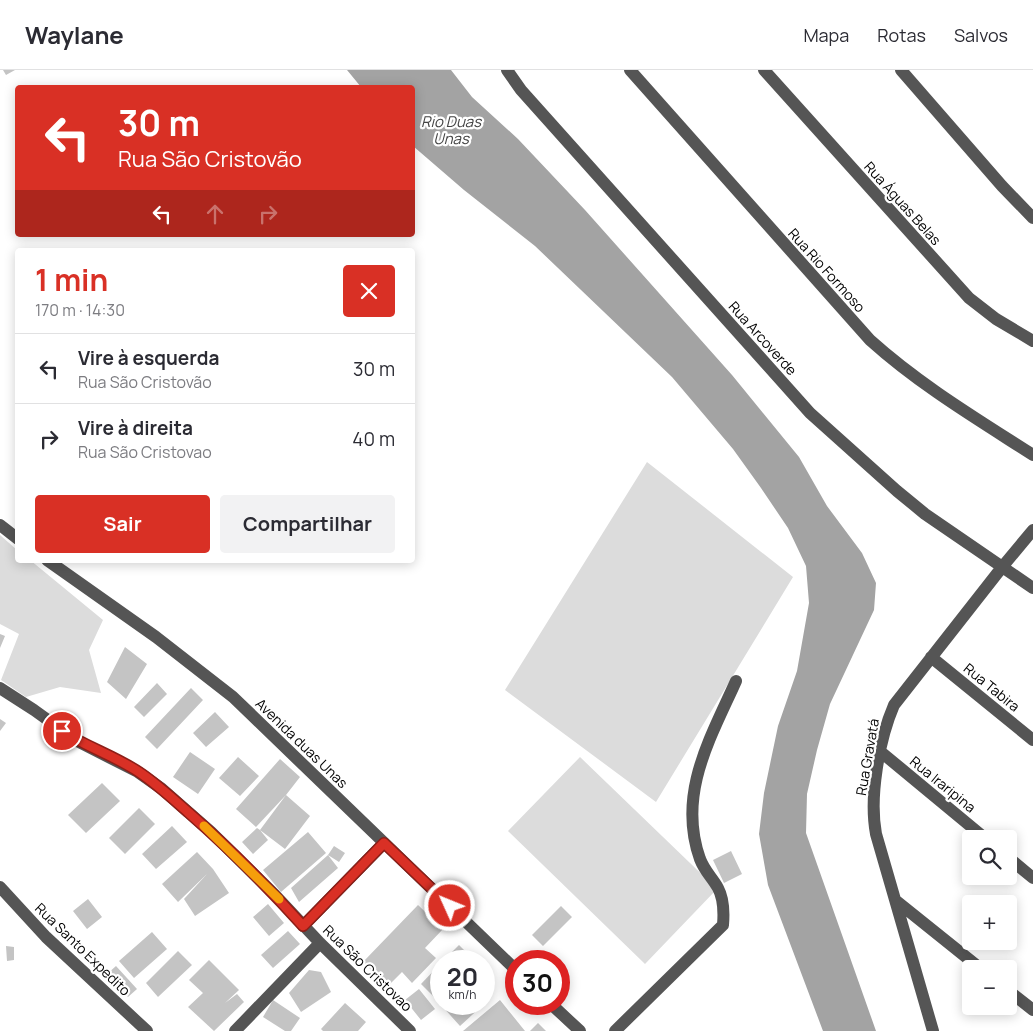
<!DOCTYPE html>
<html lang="pt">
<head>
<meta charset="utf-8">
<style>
  body { margin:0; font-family:Manrope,sans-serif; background:#f2f2f3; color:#2b2b33; height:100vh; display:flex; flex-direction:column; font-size:19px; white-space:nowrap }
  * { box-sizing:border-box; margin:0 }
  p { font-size:16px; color:#7c7c81 }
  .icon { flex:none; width:28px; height:28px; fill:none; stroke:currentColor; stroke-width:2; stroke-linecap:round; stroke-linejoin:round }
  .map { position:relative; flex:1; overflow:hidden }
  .panel { position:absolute; left:15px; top:178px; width:400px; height:315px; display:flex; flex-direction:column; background:#fff; border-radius:5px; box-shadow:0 2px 12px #0003 }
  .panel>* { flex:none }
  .banner { position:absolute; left:15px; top:15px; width:400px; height:152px; border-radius:5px; box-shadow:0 2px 12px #0003; background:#d93025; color:#fff; overflow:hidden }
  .buttons { position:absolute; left:962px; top:760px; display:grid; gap:10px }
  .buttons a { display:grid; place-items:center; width:55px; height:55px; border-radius:5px; background:#fff; box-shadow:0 2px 12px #0003; font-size:25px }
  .speed { position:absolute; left:430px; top:880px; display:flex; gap:10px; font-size:25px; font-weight:700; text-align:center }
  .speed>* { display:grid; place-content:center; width:65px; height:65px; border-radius:50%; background:#fff; box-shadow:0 2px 12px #0003; line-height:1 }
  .speed small { font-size:12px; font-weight:400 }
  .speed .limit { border:8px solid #d22; background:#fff; color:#111 }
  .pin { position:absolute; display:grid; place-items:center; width:42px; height:42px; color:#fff; margin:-21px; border:2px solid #fff; border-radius:50%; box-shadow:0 1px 5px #0007 }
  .me { position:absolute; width:55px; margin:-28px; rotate:314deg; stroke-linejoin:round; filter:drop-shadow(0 0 4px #0008) }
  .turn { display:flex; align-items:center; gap:18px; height:105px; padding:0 20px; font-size:22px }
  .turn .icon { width:65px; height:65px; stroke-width:2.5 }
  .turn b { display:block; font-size:35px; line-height:42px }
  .lanes { display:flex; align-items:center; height:48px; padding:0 20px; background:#0003; justify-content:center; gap:25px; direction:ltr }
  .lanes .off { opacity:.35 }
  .round { display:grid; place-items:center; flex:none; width:52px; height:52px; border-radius:5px; background:#f2f2f3 }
  .headline { display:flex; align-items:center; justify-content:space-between; height:85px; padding:0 20px }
  h1 { font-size:30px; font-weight:700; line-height:38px; color:#d93025 }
  .action { display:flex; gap:10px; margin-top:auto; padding:10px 20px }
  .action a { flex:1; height:58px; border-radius:5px; background:#d93025; color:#fff; font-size:20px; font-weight:700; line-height:58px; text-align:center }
  .action a+a { background:#f2f2f3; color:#2b2b33 }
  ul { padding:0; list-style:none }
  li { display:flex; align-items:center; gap:15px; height:70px; padding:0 20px; border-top:1px solid #e1e1e2 }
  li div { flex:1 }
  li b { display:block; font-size:19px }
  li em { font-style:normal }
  header { display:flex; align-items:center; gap:30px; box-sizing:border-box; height:70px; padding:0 25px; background:#fff; border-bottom:1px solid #e1e1e2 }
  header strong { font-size:24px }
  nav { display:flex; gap:28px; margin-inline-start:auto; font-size:18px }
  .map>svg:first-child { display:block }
  .green { fill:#dcdcdc }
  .water { fill:#a3a3a3 }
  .building { fill:#c4c4c4 }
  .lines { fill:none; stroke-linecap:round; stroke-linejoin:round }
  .minor { stroke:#555; stroke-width:12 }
  .route-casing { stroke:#8d1f18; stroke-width:12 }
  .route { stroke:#d93025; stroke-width:9 }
  .slow { stroke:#f59e0b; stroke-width:9 }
  .labels { text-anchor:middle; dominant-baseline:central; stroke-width:4.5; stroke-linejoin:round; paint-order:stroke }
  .street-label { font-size:14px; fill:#000; stroke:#fff }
  .water-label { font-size:15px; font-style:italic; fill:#444; stroke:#fff }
</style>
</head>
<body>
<header>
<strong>Waylane</strong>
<nav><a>Mapa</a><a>Rotas</a><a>Salvos</a></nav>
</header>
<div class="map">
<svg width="1033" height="961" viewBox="0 0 1033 961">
  <rect width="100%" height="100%" fill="#fff"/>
  <path class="green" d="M647 392 793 507 656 732 505 620Z
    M0 465 17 480 18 490H30L103 550 89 580 101 623 60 617 26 627 1 610 19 564 0 554Z
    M580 687 717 819 645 894 508 761Z"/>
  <path class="water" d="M347 0H451L472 27 518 69 585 140 732 305 799 387 827 436 862 483 876 513 874 540 830 634 817 680 807 724 806 763 876 961H823L768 815 759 764 764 723 778 656 797 601 809 533 806 496 788 458 761 418 733 379 672 307 535 176 464 120 413 76 412 18 361 17Z"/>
  <path class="building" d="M3 0H15L6 5Z
    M0 564 5 566 0 578Z
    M125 577 147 594 126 629 107 612Z
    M157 613 167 624 144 647 134 637Z
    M191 618 203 630 157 679 145 667Z
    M215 642 229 657 206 677 193 663Z
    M0 649 6 653 0 661Z
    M190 682 215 699 198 724 173 707Z
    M238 687 259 706 240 726 219 708Z
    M280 689 300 707 286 725 256 757 236 739Z
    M102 713 120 731 86 763 68 745Z
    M286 725 310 746 285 779 260 760 268 770 253 784 242 772 257 758 260 760Z
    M139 738 155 754 125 784 109 768Z
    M172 756 187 772 156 799 142 784Z
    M308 762 326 783 281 822 263 800Z
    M334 776 345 783 339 792 328 785Z
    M731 781 742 804 724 813 713 790Z
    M197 782 213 799 229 823 195 846 184 829 207 804 178 832 162 814Z
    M328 785 338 798 299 832 291 818Z
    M88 829 102 847 87 859 73 841Z
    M268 834 284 853 269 866 253 847Z
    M418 835 443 859 425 878 436 888 412 913 402 902 388 916 363 892Z
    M561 836 572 847 543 876 532 865Z
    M288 861 300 874 273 898 261 885Z
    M152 862 167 879 134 908 119 891Z
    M459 875 475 891H443Z
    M6 876 14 877V890L7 891Z
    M178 881 192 895 158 927 146 913Z
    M209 890 239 920 225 933 237 924 244 932 214 961 188 937 203 923 189 910Z
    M441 893V926L437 930 421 914Z
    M116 896 137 919 128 927 107 904Z
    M309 900 321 902 331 922 301 942 289 923Z
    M419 919 435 939 421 950 405 930Z
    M273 930 300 948 291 961H285L263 947Z
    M500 930 525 961H463Z
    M345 933 366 952 358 961H323L321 959Z
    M445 934H484L460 956 442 936Z
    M538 953 546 961H530Z"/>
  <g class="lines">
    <path class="minor" d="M507 0 521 20 810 343 897 421 925 444 1033 518
      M630 0 870 270C920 315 977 349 1033 385
      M764 0 969 228 996 249 1033 271
      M901 0 1002 116 1033 148
      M0 455 18 469
      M47 490 156 567 233 627 516 900
      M931 587 1033 670
      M0 618 34 640 77 671 138 702 162 719 211 762 275 825 320 873 410 961
      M881 682 986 769
      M1009 788 1033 808
      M0 817 46 867 147 961
      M895 830 981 899
      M303 856 384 773
      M1009 921 1033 940
      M551 934 580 961
      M235 961 320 873
      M615 961 723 855C724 843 724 829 718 818 712 807 705 802 700 789 677 724 710 669 736 611
      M933 961 876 764C869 727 879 670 894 635L1003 496 1033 460"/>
  </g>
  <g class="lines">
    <defs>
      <path id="route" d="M62 661C87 677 115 686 139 702 157 714 173 729 189 743 229 778 267 816 303 856L384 773 450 836"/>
    </defs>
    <use href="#route" class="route-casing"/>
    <use href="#route" class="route"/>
    <path class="slow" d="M204 756 279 829"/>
  </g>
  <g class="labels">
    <g class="street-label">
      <text transform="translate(903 133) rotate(48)">Rua Águas Belas</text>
      <text transform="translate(827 200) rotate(48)">Rua Rio Formoso</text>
      <text transform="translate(763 268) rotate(48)">Rua Arcoverde</text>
      <text transform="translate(992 617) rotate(39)">Rua Tabira</text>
      <text transform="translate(302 673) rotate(44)">Avenida duas Unas</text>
      <text transform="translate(867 687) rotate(-80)">Rua Gravatá</text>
      <text transform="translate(943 714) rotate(39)">Rua Iraripina</text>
      <text transform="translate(83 879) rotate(44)">Rua Santo Expedito</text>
      <text transform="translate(368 898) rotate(44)">Rua São Cristovao</text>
    </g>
    <g class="water-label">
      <text x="451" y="51">Rio Duas<tspan x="451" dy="17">Unas</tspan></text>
    </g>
  </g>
</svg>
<div class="buttons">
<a><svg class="icon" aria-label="search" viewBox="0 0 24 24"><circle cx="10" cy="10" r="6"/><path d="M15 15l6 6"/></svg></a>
<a>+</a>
<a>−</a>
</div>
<div class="speed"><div>20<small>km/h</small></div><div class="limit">30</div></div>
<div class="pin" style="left:62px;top:661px;background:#d93025"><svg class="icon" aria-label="arrive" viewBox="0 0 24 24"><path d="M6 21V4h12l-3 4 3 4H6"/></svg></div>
<svg class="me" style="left:450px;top:836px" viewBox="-20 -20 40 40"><circle r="17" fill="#d93025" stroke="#fff" stroke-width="3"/><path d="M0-11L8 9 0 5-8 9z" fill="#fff"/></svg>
<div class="banner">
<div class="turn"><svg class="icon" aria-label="left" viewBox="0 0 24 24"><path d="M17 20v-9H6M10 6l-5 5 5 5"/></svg><div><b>30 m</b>Rua São Cristovão</div></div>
<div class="lanes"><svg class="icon" aria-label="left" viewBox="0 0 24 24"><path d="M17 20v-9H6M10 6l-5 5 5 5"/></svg><svg class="icon off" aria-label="ahead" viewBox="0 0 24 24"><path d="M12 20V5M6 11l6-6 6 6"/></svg><svg class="icon off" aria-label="right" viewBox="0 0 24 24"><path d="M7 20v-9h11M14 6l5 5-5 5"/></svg></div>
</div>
<section class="panel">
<div class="headline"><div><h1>1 min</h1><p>170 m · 14:30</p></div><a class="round" style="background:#d93025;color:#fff"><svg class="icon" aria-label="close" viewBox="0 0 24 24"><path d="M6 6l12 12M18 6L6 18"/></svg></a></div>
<ul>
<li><svg class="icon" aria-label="left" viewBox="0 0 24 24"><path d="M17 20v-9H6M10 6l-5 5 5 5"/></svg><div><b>Vire à esquerda</b><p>Rua São Cristovão</p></div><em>30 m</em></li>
<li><svg class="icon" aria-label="right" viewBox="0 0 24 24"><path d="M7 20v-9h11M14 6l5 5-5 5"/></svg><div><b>Vire à direita</b><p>Rua São Cristovao</p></div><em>40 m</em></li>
</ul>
<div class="action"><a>Sair</a><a>Compartilhar</a></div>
</section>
</div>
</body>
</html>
